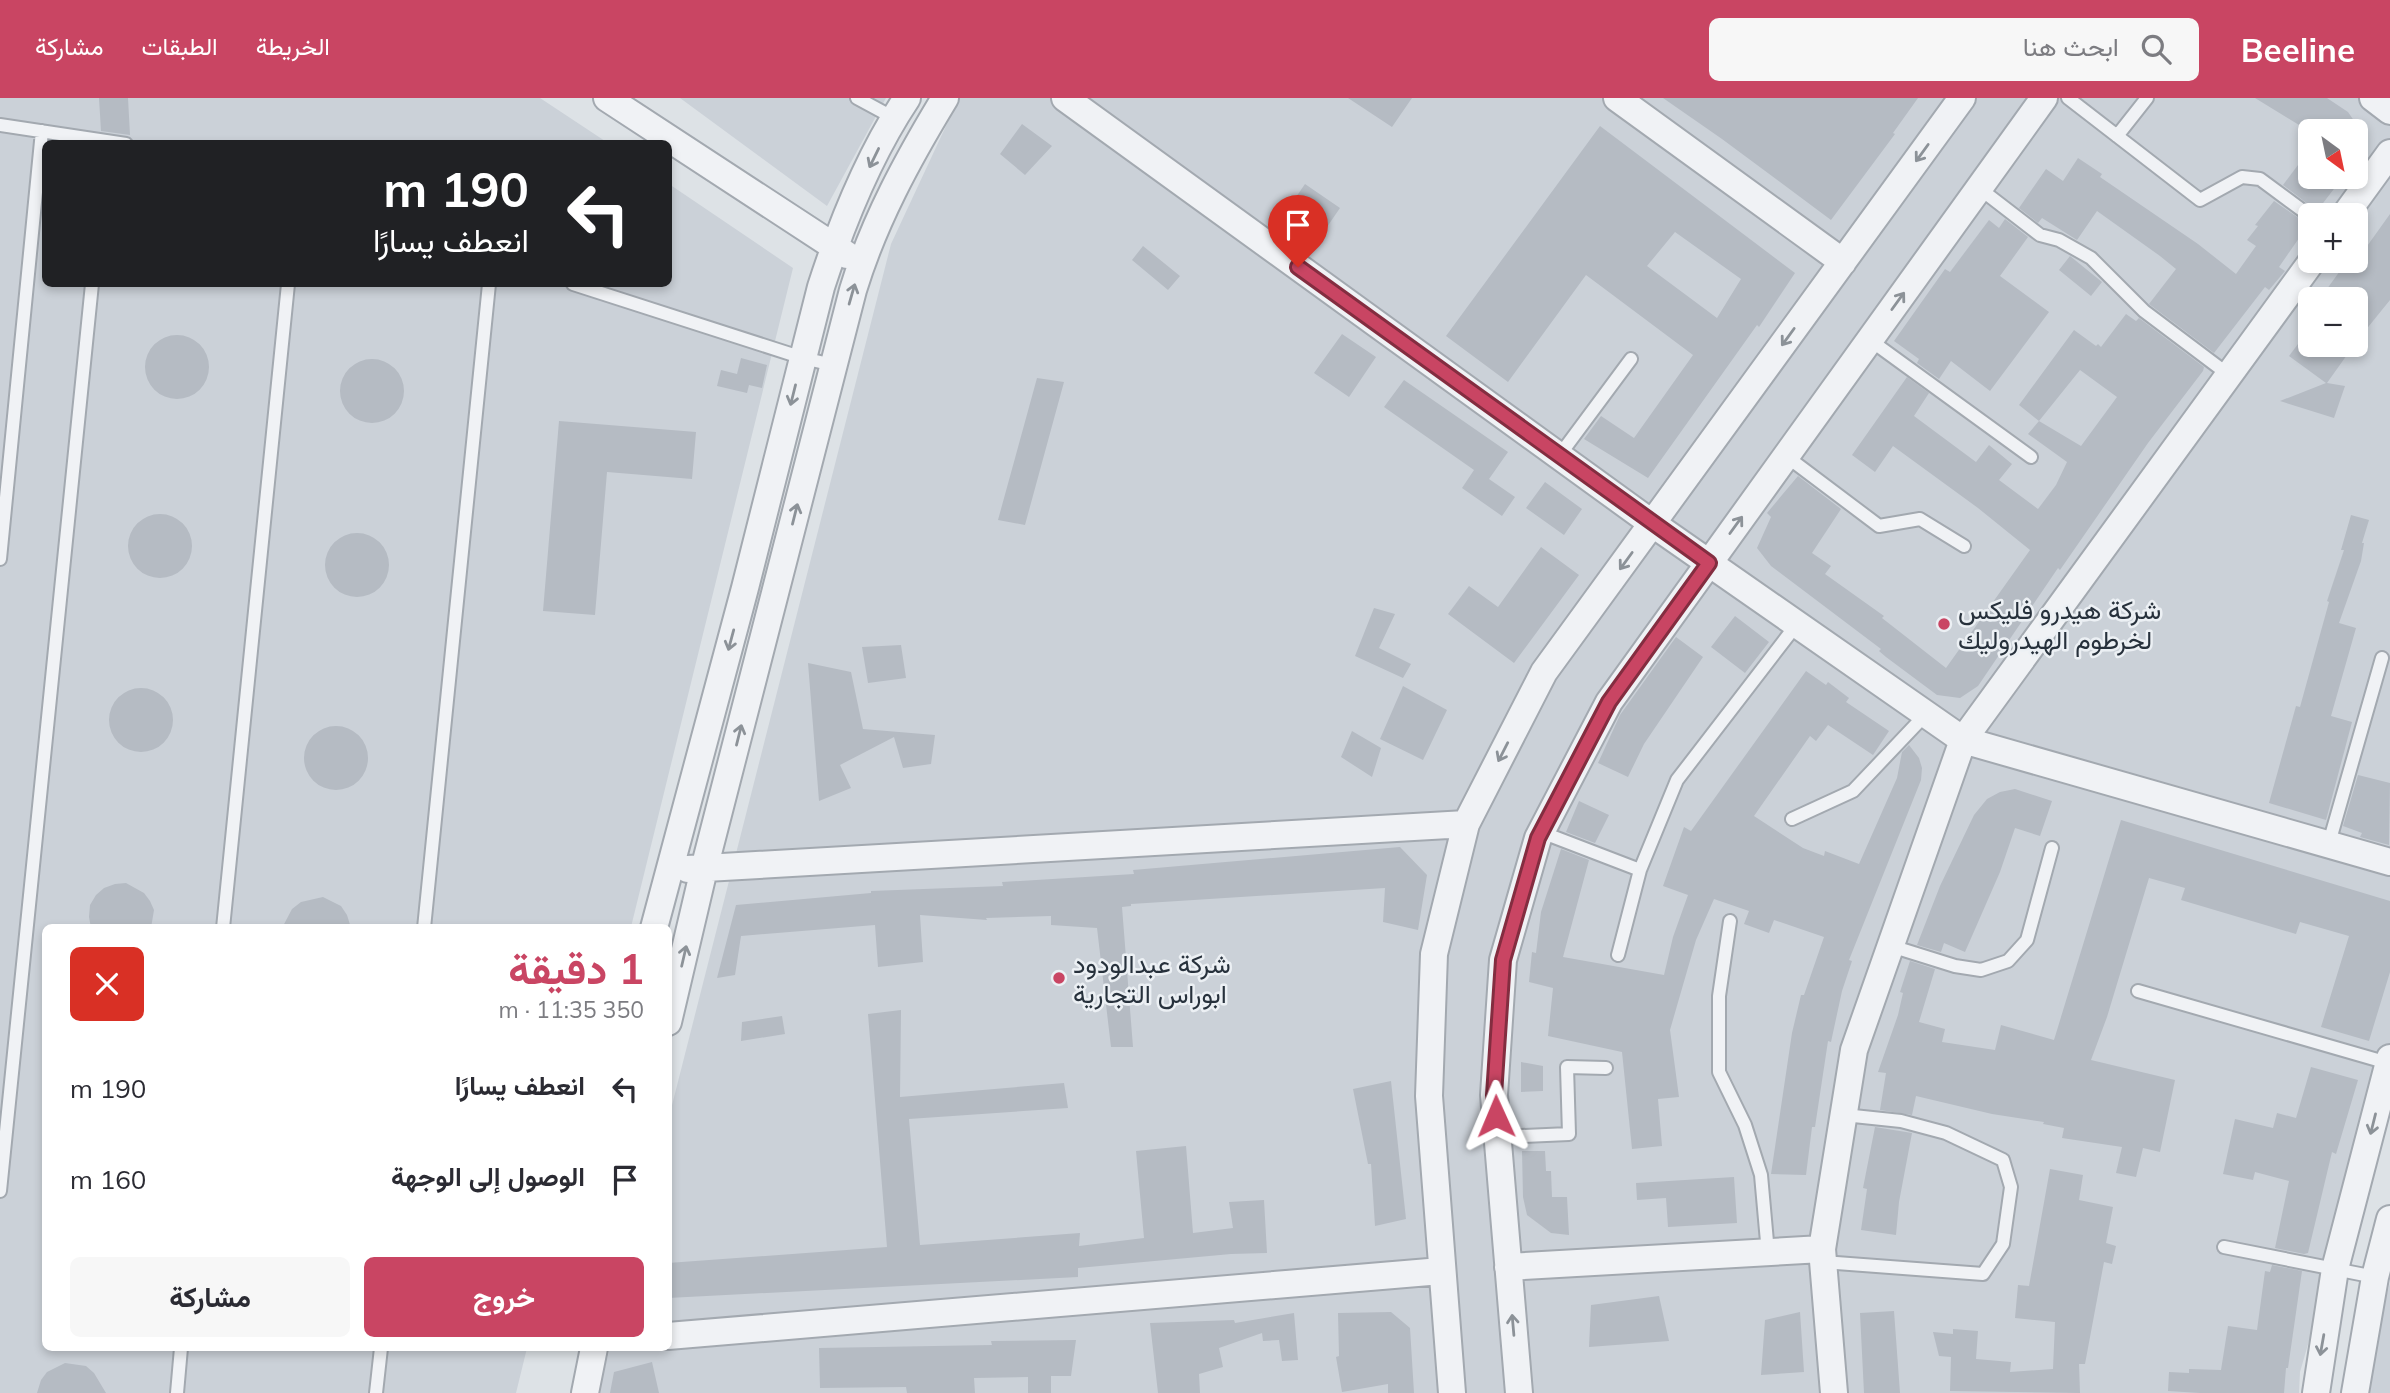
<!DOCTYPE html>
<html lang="ar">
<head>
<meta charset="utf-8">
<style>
  body { margin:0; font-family:Mulish,Vazirmatn,sans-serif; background:#f7f7f7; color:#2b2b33; direction:rtl; height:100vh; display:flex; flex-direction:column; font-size:26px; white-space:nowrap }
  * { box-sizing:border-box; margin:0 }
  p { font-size:23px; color:#7c7c81 }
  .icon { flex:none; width:38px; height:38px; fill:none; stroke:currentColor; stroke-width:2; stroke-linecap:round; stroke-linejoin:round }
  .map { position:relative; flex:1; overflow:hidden; direction:ltr }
  .details { position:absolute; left:42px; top:826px; width:630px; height:427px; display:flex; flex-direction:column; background:#fff; border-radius:10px; box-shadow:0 4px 10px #0003; direction:rtl }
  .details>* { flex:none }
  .top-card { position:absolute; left:42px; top:42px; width:630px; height:147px; border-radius:10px; box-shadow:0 4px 10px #0003; direction:rtl; background:#202124; color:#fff; overflow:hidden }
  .needle { width:46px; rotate:147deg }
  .controls { position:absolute; left:2298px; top:21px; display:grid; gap:14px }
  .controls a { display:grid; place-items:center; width:70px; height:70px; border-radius:10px; background:#fff; box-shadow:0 4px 10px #0003; font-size:35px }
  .pin { position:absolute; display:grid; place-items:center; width:60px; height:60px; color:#fff; margin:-72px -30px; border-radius:50% 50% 50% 0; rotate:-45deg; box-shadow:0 0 7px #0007 }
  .pin .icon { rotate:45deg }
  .me { position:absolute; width:77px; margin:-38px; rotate:359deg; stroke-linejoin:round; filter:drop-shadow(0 0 5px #0008) }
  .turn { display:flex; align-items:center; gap:24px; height:147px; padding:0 28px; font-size:32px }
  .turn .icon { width:91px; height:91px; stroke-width:2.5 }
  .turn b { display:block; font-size:49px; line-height:60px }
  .round { display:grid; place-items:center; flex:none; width:74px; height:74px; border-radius:10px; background:#f7f7f7 }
  .overview { display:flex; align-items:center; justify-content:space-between; height:119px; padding:0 28px }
  h1 { font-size:42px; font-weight:700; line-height:52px; color:#c94563 }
  .action { display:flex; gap:14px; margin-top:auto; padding:14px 28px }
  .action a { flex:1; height:80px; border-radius:10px; background:#c94563; color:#fff; font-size:28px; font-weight:700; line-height:80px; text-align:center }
  .action a+a { background:#f7f7f7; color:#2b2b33 }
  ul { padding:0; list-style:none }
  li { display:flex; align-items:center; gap:21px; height:91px; padding:0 28px }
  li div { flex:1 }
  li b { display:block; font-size:26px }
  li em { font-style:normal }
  header { display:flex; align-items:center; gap:42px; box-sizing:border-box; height:98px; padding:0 35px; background:#c94563; color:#fff }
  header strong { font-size:33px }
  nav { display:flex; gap:38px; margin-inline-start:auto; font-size:24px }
  .search { width:490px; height:63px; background:#f7f7f7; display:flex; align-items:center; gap:18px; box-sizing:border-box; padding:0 24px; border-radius:10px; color:#7c7c81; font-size:26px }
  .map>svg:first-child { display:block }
  .built { fill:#cbd1d8; fill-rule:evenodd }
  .building { fill:#b5bbc3; fill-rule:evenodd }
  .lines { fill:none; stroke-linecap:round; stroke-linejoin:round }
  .service-casing { stroke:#a3a9b0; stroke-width:16 }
  .minor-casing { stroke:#a3a9b0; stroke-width:30 }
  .service { stroke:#f0f2f5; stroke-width:12 }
  .minor { stroke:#f0f2f5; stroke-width:26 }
  .oneway { stroke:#8c9298 }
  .route-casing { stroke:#832d40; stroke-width:18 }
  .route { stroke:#c94563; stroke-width:12 }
  .poi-dot { fill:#c94563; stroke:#ecf0f4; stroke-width:2.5 }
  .labels { text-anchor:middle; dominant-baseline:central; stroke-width:5; stroke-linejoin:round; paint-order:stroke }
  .poi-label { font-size:26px; fill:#27313c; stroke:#ecf0f4; text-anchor:start }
</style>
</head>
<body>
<header>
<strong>Beeline</strong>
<div class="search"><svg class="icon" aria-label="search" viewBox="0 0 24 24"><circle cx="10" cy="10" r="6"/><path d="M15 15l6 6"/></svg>ابحث هنا</div>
<nav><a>الخريطة</a><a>الطبقات</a><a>مشاركة</a></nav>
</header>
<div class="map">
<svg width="2390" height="1295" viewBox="0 0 2390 1295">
  <rect width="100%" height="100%" fill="#dde2e6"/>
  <path class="built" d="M0 0H540L608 45 46 46V186H668L669 86 793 170 631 829 46 830V1250H527L516 1295H0Z
    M680 0H886L827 108Z
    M959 0H2367L2390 17V963L2300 1274 2299 1295H598L610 1250H668L669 1019 891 146ZM2310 33H2356V79H2310ZM2310 117H2356V163H2310ZM2310 201H2356V247H2310Z
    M2390 1185V1295H2365V1273Z"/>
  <path class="building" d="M99 0H128L130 37 101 33Z
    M1348 0H1412L1392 29Z
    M1663 0H1918L1893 35 1895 36 1831 122 1722 41Z
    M2255 0H2327L2348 14 2361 33H2309Z
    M1022 26 1052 48 1025 77 1000 56Z
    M1600 28 1795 175 1759 229 1757 227 1648 380 1584 341 1601 318 1634 340 1693 257 1586 177 1508 284 1446 238ZM1675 134 1741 181 1717 220 1647 168Z
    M2310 51V79H2343L2317 113 2283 87Z
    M2078 60 2102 76 2100 79 2198 146 2236 176 2256 148 2247 142 2258 128 2255 127 2274 103 2307 126 2306 130 2279 169 2285 173 2269 192 2265 189 2214 255 2149 206 2176 171 2160 158 2097 113 2077 142 2042 120 2038 125 2019 110 2046 71 2063 83Z
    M1305 86 1340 110 1318 142 1283 118Z
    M2390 116V202L2356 244V201H2333L2324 195 2345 166 2350 172Z
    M2005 121 2028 139 2000 178 2049 214 1990 293 1951 263 1939 281 1917 265 1919 261 1894 243 1945 171 1950 174 1989 122 1999 130Z
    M1143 148 1180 178 1168 192 1132 162Z
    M2070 158 2102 184 2091 198 2059 172Z
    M2126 216 2136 223 2139 220 2204 269 2203 273 2148 345 2060 472 2058 470 1978 588 1960 600 1937 597 1886 559 1879 553 1881 551 1771 468 1757 450 1771 419 1767 415 1798 378 1841 411 1812 455 1831 468 1825 476 1884 518 1882 520 1946 570 2030 452 1978 410 1893 348 1875 374 1852 357 1907 279 1929 295 1914 318 1976 364 1989 347 2012 366 1999 382 2038 411 2056 387 2067 364 2028 336 2039 323 2019 307 2074 232 2096 248 2098 246 2101 249ZM2080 272 2117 299 2081 348 2039 323Z
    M2310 230V247H2354L2327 285 2345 288 2334 320 2280 303 2326 285 2289 258Z
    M1342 236 1376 259 1349 299 1314 275Z
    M145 269a32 32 0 1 1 64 0a32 32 0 1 1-64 0Z
    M741 260 767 267 762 290 749 287 747 295 717 288 721 272 737 276Z
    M340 293a32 32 0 1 1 64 0a32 32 0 1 1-64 0Z
    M1037 280 1064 284 1025 427 998 422Z
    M1404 282 1508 354 1489 381 1515 399 1502 418 1462 390 1474 372 1384 309Z
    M559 323 696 334 692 381 607 374 595 517 543 513Z
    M1545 384 1582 411 1564 437 1526 410Z
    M128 448a32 32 0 1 1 64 0a32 32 0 1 1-64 0Z
    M2351 417 2369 422 2362 445H2364L2361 463 2339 525 2356 530 2331 618 2352 624 2326 722 2269 705 2296 608 2300 609 2329 504 2327 503 2344 452H2341Z
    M325 467a32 32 0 1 1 64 0a32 32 0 1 1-64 0Z
    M1541 449 1579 477 1514 565 1448 516 1469 488 1498 509Z
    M1374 510 1395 516 1379 550 1411 566 1403 580 1355 558Z
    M1735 518 1769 544 1745 575 1711 549Z
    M1676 539 1703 559 1644 646 1628 679 1598 665 1620 617Z
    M901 547 906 580 868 585 862 549Z
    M808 565 851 574 863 631 935 637 931 666 903 670 894 639 840 667 851 690 819 703Z
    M1806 573 1826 587 1828 584 1849 600 1846 604 1889 633 1873 657 1828 627 1816 643 1810 638 1754 718 1803 750 1824 758 1825 753 1859 766 1897 680 1902 654 1909 647 1919 660 1922 670 1921 682 1849 862 1852 863 1842 893 1831 944 1828 943 1815 1029H1812L1806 1077 1771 1076 1792 935 1801 897H1804L1824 839 1774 822 1769 835 1744 826 1749 813 1714 801 1696 842 1670 932 1679 999 1658 1001 1662 1048 1632 1051 1622 954 1548 938 1553 890 1529 884 1532 854 1536 855 1541 814 1561 751 1589 762 1563 859 1664 877 1673 839 1688 797 1663 788 1684 729 1691 733Z
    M1403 588 1447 612 1423 662 1380 641Z
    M109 622a32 32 0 1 1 64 0a32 32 0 1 1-64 0Z
    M304 660a32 32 0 1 1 64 0a32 32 0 1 1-64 0Z
    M1352 633 1381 650 1372 679 1341 659Z
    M2358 677 2390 685 2389 747 2360 739 2362 735 2343 728Z
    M2015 691 2052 703 2040 738 2015 730 2000 774 1965 854 1944 845 1941 854 1917 847 1940 788 1974 717 1987 701 2000 694Z
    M1579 703 1609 717 1595 745 1566 734Z
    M2121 722 2390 803V874L2369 943 2321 929 2349 838 2300 824 2296 836 2181 802 2185 790 2149 780 2107 919 2091 962 2175 982 2160 1054 2143 1050 2136 1079 2116 1075 2122 1049 2062 1040 2064 1030 2043 1026 2044 1024 1992 1016 1916 998 1912 1017 1880 1012 1886 975 1878 974 1898 917 1903 895 1900 894 1910 863 1935 871 1919 924 1945 931 1942 944 1995 952 2001 927 2054 942Z
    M1400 749 1427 777 1418 832 1383 824 1385 790 1131 806V808L1122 809 1133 949H1111L1097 830 1051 827V818L986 820 987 822 920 817 923 864 878 869 875 827 741 838 735 877 717 880 736 807 871 795V793L1003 788 1002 784 1134 776 1133 772Z
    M126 785 144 795 150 803 154 812 151 830H91L89 819 90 807 96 797 104 790 115 786Z
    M323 799 341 808 347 817 351 830H282L292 811 301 804Z
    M901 912 900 999 1064 985 1068 1010 909 1021 920 1147 1080 1135 1079 1148 1144 1140 1136 1053 1186 1048 1193 1135 1233 1130 1229 1104 1264 1102 1267 1155 1231 1156 1078 1170V1179L668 1200V1165L887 1149 868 916Z
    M782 918 785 936 741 943 742 924Z
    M1521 964 1543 968V993L1521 994Z
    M2311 969 2358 982 2336 1056 2332 1054 2308 1155 2304 1156 2275 1150 2289 1083 2255 1074 2253 1082 2223 1076 2235 1021 2273 1030 2277 1015 2296 1020Z
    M1391 983 1406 1121 1375 1128 1371 1066H1368L1353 991Z
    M1875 1029 1912 1035 1899 1104 1896 1137 1861 1132 1867 1091 1863 1090Z
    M1522 1053H1545L1546 1073H1551L1552 1099H1567L1569 1137 1551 1135 1527 1117 1523 1099Z
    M2050 1071 2083 1077 2079 1102 2113 1109 2106 1145 2116 1148 2112 1166 2104 1164 2085 1266H2079L2080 1295 1950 1293 1951 1259 1939 1258 1933 1234 1953 1236V1231L1978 1233 1976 1261 2011 1264 2010 1274 2053 1271 2055 1224 2015 1220 2018 1187 2029 1188Z
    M1734 1079 1737 1125 1668 1129 1666 1100 1637 1102 1636 1085Z
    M2272 1167 2302 1173 2288 1270H2286L2284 1295H2200L2168 1293 2169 1274 2189 1275V1271L2221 1272 2228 1228 2257 1232 2265 1173 2270 1174Z
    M1659 1198 1669 1243 1589 1249 1591 1207Z
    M1894 1213 1900 1295H1864L1860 1215Z
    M1391 1214 1410 1230 1414 1295H1388V1286L1342 1294 1336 1259 1339 1258 1338 1215Z
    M1800 1214 1804 1274 1761 1277 1765 1222Z
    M1294 1215 1298 1262 1282 1263 1279 1242 1263 1243 1262 1235 1219 1250 1223 1269 1199 1276 1200 1295H1158L1150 1225 1234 1222 1235 1225Z
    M1076 1242 1071 1278H1051V1295H1028V1279L974 1280 975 1295H907L906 1289 820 1290 819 1250 992 1247 991 1243Z
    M652 1264 659 1295H610L614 1274Z
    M65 1265 86 1268 94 1275 106 1295H37L41 1282 47 1274Z"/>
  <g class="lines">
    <defs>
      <path id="service" d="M857 0 894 20
        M2068 0 2200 102 2242 79 2260 81 2310 118
        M0 27 126 46
        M2117 38 2147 0
        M1979 90 2040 137 2059 142 2091 160 2144 213 2229 277
        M573 186 803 260 833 267
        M1870 242 2031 359
        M1559 358 1631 261
        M1786 358 1879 428 1920 421 1964 448
        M0 461 42 33
        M1792 721 1853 693 1926 616
        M1541 734 1640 772
        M2329 745 2382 560
        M1730 823 1719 898V974L1745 1027 1761 1077 1768 1155
        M223 830 288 186
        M424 830 489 186
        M1891 848 1955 868 1981 872 2008 863 2027 842 2052 750
        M1618 857 1640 772 1677 682 1797 526
        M2138 893 2388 965
        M1498 1039 1569 1036 1567 969 1606 970
        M0 1093 92 186
        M2224 1149 2375 1179
        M1823 1164 1983 1176 2003 1146 2011 1089 2003 1062 1946 1035 1901 1023 1844 1017
        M177 1295 181 1250
        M376 1295 381 1250"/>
      <path id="minor" d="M607 0 847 157
        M1065 0 1653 426 1963 642 2390 764
        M1617 0 1843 164
        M2373 0 2390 13
        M2345 117 2390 55
        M688 771 1466 726
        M654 830 745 490 821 189C842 124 869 57 907 0
        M668 924 704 771 853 192C874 123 908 61 945 0
        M1508 1169 1822 1151
        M668 1238 1441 1173
        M585 1295 594 1250
        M1452 1295 1429 998 1434 856 1466 726 1544 574 1962 0
        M1519 1295 1494 997 1503 862 1538 740 1609 604 2044 0
        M1834 1295 1822 1151 1854 952 1963 642 2312 163
        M2316 1295 2335 1171 2390 960
        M2355 1295 2375 1179 2390 1121"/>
    </defs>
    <use href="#service" class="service-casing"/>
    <use href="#minor" class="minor-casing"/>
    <use href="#service" class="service"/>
    <use href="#minor" class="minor"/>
  </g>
  <defs><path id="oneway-shaft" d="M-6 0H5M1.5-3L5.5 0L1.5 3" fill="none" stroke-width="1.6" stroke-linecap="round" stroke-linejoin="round" transform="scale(1.75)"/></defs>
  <g class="oneway">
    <use href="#oneway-shaft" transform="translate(1922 55) rotate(126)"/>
    <use href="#oneway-shaft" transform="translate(874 60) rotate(116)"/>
    <use href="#oneway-shaft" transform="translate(852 196) rotate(-74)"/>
    <use href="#oneway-shaft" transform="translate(1898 203) rotate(-54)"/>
    <use href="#oneway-shaft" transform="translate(1788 239) rotate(126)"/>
    <use href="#oneway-shaft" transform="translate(793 297) rotate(104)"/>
    <use href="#oneway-shaft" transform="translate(795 416) rotate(-76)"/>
    <use href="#oneway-shaft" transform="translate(1736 427) rotate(-54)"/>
    <use href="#oneway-shaft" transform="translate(1626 463) rotate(126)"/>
    <use href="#oneway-shaft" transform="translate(731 542) rotate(105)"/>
    <use href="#oneway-shaft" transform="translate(739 637) rotate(-76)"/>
    <use href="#oneway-shaft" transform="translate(1503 654) rotate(117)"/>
    <use href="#oneway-shaft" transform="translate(684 858) rotate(-77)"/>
    <use href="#oneway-shaft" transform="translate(2373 1026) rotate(104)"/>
    <use href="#oneway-shaft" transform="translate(1513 1227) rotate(-95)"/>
    <use href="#oneway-shaft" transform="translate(2322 1247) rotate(100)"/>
  </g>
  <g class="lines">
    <defs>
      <path id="route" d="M1298 169 1709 465 1609 604 1538 740 1503 862 1494 997 1496 1018"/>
    </defs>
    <use href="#route" class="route-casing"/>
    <use href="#route" class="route"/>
  </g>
  <g class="poi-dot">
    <circle cx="1944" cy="526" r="7"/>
    <circle cx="1059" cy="880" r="7"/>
  </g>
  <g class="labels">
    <g class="poi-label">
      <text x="1958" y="511">شركة هيدرو فليكس<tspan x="1958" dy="30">لخرطوم الهيدروليك</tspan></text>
      <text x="1073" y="865">شركة عبدالودود<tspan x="1073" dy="30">ابوراس التجارية</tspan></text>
    </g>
  </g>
</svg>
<div class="controls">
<a><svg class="needle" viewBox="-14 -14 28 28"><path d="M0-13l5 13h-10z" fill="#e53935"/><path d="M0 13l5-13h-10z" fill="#7c7c81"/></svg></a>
<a>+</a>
<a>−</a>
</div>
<div class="pin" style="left:1298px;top:169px;background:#d93025"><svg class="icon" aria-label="arrive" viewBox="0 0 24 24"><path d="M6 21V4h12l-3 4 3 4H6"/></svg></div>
<svg class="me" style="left:1496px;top:1018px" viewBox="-20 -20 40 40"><path d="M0-17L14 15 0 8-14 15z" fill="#c94563" stroke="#fff" stroke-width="4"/></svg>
<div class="top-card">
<div class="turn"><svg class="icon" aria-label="left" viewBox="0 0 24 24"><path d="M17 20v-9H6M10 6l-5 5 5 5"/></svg><div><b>190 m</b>انعطف يسارًا</div></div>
</div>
<section class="details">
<div class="overview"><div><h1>1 دقيقة</h1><p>350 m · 11:35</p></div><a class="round" style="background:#d93025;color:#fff"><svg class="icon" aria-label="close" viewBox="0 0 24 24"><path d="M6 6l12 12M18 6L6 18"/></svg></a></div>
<ul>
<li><svg class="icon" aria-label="left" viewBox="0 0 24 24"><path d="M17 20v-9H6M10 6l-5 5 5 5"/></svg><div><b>انعطف يسارًا</b></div><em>190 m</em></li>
<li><svg class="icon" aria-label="arrive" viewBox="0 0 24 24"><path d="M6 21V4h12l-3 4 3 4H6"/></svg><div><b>الوصول إلى الوجهة</b></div><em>160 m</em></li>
</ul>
<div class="action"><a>خروج</a><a>مشاركة</a></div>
</section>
</div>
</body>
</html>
